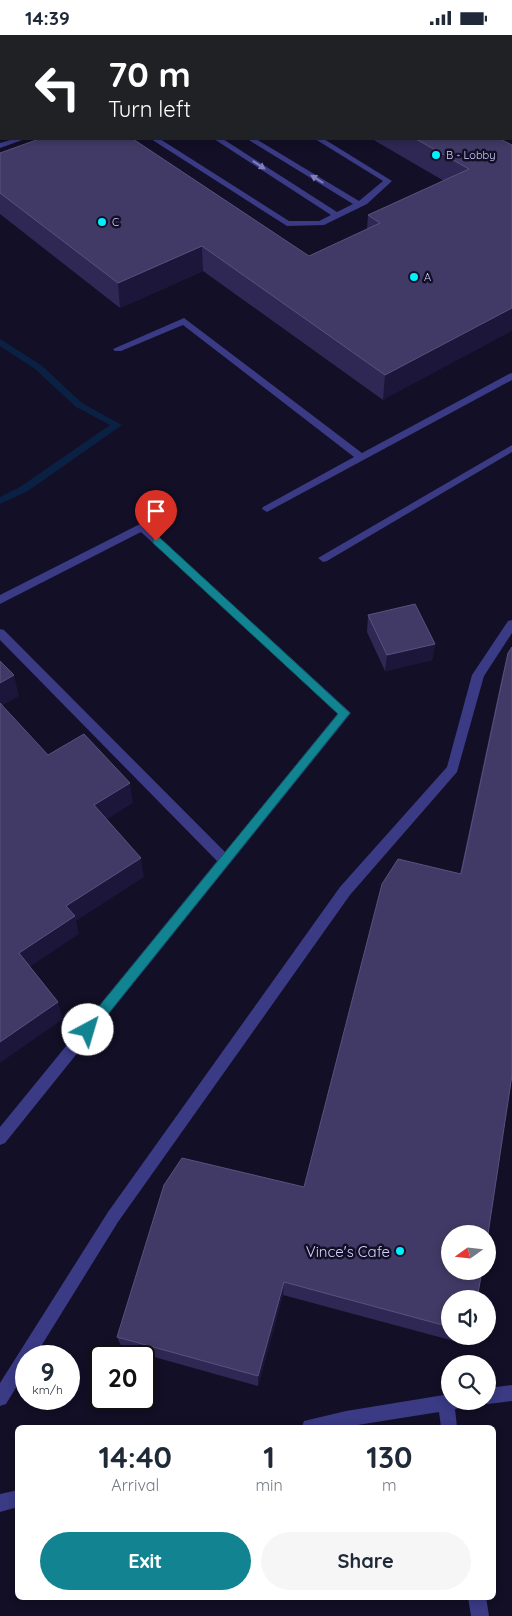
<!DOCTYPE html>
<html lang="en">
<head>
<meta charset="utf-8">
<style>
  body { margin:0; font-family:Quicksand,sans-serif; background:#f6f6f7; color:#1f2937; height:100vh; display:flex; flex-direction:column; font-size:19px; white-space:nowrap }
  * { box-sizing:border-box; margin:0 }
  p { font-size:16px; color:#747a83 }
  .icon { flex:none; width:28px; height:28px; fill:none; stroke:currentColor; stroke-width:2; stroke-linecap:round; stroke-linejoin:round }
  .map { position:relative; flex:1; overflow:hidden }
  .details { position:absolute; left:15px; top:1390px; width:481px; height:175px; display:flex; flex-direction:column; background:#fff; border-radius:8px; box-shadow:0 2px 8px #0003 }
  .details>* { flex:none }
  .banner { position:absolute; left:0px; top:0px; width:512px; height:105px; box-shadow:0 2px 8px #0003; background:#202124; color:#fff; overflow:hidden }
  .needle { width:32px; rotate:255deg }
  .controls { position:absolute; left:441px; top:1190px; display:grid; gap:10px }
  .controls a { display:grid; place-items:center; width:55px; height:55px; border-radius:50%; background:#fff; box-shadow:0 2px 8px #0003; font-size:25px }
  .speed { position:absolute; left:15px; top:1310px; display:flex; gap:10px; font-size:25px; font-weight:700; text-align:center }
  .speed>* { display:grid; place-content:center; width:65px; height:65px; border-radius:50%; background:#fff; box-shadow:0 2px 8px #0003; line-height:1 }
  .speed small { font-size:12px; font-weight:400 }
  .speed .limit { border:2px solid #111; border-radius:8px; background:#fff; color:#111 }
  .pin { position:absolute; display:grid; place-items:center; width:42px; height:42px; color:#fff; margin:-51px -21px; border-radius:50% 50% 50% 0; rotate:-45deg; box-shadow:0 0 5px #0007 }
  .pin .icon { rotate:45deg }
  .me { position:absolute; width:55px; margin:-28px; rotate:39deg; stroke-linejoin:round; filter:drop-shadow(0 0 4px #0008) }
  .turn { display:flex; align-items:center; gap:18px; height:105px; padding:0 25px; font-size:22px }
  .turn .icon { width:65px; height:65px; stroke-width:2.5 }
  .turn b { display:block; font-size:35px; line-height:42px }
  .eta { display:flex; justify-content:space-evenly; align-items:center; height:85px; text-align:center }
  .eta b { font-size:30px; font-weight:700; line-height:35px }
  .primary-button { display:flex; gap:10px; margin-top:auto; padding:10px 25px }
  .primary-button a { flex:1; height:58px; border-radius:30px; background:#118391; color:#fff; font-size:20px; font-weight:700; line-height:58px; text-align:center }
  .primary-button a+a { background:#f6f6f7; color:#1f2937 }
  .status { display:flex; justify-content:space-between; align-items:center; height:35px; padding:0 25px; background:#fff; direction:ltr }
  .status svg { height:14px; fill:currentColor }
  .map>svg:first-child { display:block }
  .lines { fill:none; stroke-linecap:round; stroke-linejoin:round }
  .stream { fill:#0a2143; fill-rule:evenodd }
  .minor { fill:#3a3a85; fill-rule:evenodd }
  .wall { fill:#2f2854 }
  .shaded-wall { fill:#1c163a }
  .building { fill:#413a66; stroke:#58527e }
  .oneway { fill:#807fbc }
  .route { fill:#118391; stroke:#0b555e }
  .poi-dot { fill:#00f0fe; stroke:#120f26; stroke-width:2 }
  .labels { text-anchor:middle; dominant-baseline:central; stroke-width:5; stroke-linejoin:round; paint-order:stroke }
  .far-poi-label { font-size:11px; fill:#d6d3ff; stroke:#120f26; text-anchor:start }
  .near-poi-label { font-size:15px; fill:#d6d3ff; stroke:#120f26; text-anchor:end }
</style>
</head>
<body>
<div class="status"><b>14:39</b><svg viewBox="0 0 49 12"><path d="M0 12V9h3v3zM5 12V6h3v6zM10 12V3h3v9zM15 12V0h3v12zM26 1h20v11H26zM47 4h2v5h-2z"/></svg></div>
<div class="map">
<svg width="512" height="1581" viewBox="0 0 512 1581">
  <rect width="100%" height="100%" fill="#120f26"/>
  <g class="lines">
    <path class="stream" d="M0 304 41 330 82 368 122 390 28 456 0 469V462L20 452 110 390 76 372 35 334 0 311Z"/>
    <path class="minor" d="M423 0H431V1H423Z
      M0 24H1V28H0Z
      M511 43H512V48H511Z
      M14 104H25L0 113V108Z
      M151 104H160L289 186H319L331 180 214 104H223L337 177 353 169 247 104H256L359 166 383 146 315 104H324L392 146 367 169 324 190 287 191Z
      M184 283 362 418 509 339 512 338V345L267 477 262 474 263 472 354 422 183 290 121 316H115L113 314Z
      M512 410V417L327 526 323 527 318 523Z
      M142 488 146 490 351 678 5 1108 0 1110V1092L217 826 0 605V594L4 595 225 817 338 678 141 497 0 569V560Z
      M512 585V598L484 641 457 737 350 860 118 1187 35 1321H26V1336L6 1369 0 1371V1348L108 1177 340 852 447 732 472 640 508 586Z
      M512 1350V1366L488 1369 482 1367 488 1366V1353Z
      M450 1359V1366H464L462 1372 455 1374 457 1392H441L439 1377 345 1392H302L304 1386 346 1376Z
      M18 1455V1472L0 1477V1459Z
      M468 1562H486L489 1581H471Z"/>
  </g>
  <path class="wall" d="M372 104H500L383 365 203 236 120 273 0 179V118L309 221 367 194 368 180 444 146Z
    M368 580 435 609 432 625 385 636 367 597Z
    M508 618 450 1264V1301H470L465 1309 283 1260 258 1351 122 1313 117 1302 304 1152 460 839 502 642Z"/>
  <path class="shaded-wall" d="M511 76H512V98H511Z
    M202 211 203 236 120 273 118 248Z
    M512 273V296L383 365 385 340Z
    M435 609 432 625 385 636 387 620Z
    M14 640 19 661 0 672V648Z
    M130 748 133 768 98 790 94 770Z
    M141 823 144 842 76 886 79 899 25 935 19 918 66 871Z
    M58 967 63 984 0 1028V1007Z
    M284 1247 283 1260 258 1351V1341Z"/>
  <path class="building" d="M313 0H420L422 1H310Z
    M511 48H512V76H511Z
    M39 104H133L309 221 380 188 368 180 469 134 416 104H500L512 110V273L385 340 202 211 118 248 0 158V118Z
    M415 569 435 609 387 620 368 580Z
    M512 612V1040L488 1199H450V1236H482L477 1264H450V1292L284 1247 258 1341 117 1302 164 1150 182 1123 304 1152 382 849 398 824 461 839 508 618Z
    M0 626 14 640 0 648Z
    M0 668 48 720 84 699 130 748 94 770 141 823 66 871 75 881 19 918 58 967 0 1007Z"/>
  <defs><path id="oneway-solid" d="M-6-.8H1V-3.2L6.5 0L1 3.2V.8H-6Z" transform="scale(1.25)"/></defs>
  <g class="oneway">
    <use href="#oneway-solid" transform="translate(259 130) rotate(33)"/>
    <use href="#oneway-solid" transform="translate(317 144) rotate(-148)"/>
  </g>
  <path class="route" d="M156 502 160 503 350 678 92 999 88 1001 83 999 81 995 83 991 338 679 153 508V503Z"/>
  <g class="poi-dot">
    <circle cx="436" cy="120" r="5"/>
    <circle cx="102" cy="187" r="5"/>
    <circle cx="414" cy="242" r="5"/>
    <circle cx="400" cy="1216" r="5"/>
  </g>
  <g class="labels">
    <g class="far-poi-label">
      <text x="446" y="120">B - Lobby</text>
      <text x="112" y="187">C</text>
      <text x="424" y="242">A</text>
    </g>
    <g class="near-poi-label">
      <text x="390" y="1216">Vince's Cafe</text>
    </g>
  </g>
</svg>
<div class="controls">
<a><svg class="needle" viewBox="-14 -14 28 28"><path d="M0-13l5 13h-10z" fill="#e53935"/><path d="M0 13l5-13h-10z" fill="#747a83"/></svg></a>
<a><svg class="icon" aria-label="sound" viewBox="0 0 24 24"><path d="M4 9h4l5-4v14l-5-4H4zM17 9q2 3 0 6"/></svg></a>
<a><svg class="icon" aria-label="search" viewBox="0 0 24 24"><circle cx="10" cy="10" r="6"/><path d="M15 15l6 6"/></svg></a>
</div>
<div class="speed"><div>9<small>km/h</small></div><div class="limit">20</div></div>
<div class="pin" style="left:156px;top:506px;background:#d93025"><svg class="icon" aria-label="arrive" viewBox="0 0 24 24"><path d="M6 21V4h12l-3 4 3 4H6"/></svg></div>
<svg class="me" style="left:88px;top:995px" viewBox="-20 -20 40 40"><circle r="19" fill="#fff"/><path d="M0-13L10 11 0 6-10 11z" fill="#118391"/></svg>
<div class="banner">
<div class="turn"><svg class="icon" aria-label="left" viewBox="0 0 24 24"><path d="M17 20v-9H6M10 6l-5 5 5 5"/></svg><div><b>70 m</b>Turn left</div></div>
</div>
<section class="details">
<div class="eta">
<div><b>14:40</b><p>Arrival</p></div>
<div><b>1</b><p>min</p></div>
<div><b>130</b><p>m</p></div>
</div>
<div class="primary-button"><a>Exit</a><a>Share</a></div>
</section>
</div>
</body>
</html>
